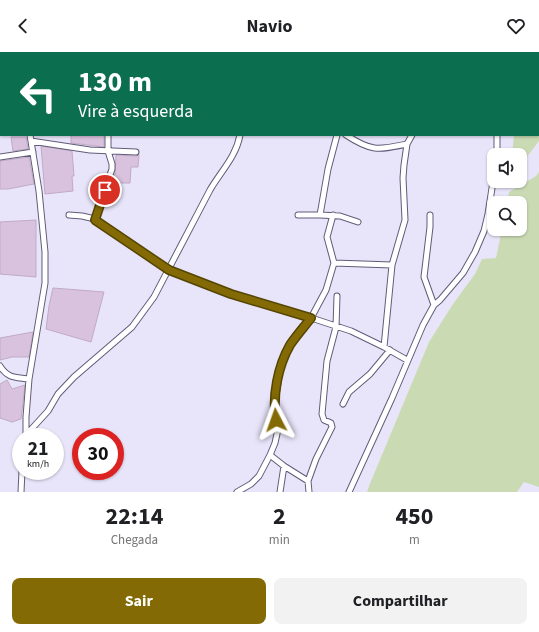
<!DOCTYPE html>
<html lang="pt">
<head>
<meta charset="utf-8">
<style>
  body { margin:0; font-family:"Source Sans 3",sans-serif; background:#f2f2f2; color:#202124; height:100vh; display:flex; flex-direction:column; font-size:15px; white-space:nowrap }
  * { box-sizing:border-box; margin:0 }
  p { font-size:13px; color:#757577 }
  .icon { flex:none; width:22px; height:22px; fill:none; stroke:currentColor; stroke-width:2; stroke-linecap:round; stroke-linejoin:round }
  .map { position:relative; height:440px; overflow:hidden }
  .side { display:flex; flex-direction:column; background:#fff; flex:1 }
  .side>* { flex:none }
  .banner { position:absolute; left:0px; top:0px; width:539px; height:84px; box-shadow:0 1px 3px #0004; background:#0b6e4f; color:#fff; overflow:hidden }
  .controls { position:absolute; left:487px; top:96px; display:grid; gap:8px }
  .controls a { display:grid; place-items:center; width:40px; height:40px; border-radius:8px; background:#fff; box-shadow:0 1px 3px #0004; font-size:20px }
  .speed { position:absolute; left:12px; top:376px; display:flex; gap:8px; font-size:20px; font-weight:700; text-align:center }
  .speed>* { display:grid; place-content:center; width:52px; height:52px; border-radius:50%; background:#fff; box-shadow:0 1px 3px #0004; line-height:1 }
  .speed small { font-size:10px; font-weight:400 }
  .speed .limit { border:6px solid #d22; background:#fff; color:#111 }
  .pin { position:absolute; display:grid; place-items:center; width:34px; height:34px; color:#fff; margin:-17px; border:2px solid #fff; border-radius:50%; box-shadow:0 1px 4px #0007 }
  .me { position:absolute; width:44px; margin:-22px; rotate:356deg; stroke-linejoin:round; filter:drop-shadow(0 0 3px #0008) }
  .turn { display:flex; align-items:center; gap:14px; height:84px; padding:0 12px; font-size:18px }
  .turn .icon { width:52px; height:52px; stroke-width:2.5 }
  .turn b { display:block; font-size:28px; line-height:34px }
  .eta { display:flex; justify-content:space-evenly; align-items:center; height:68px; text-align:center }
  .eta b { font-size:24px; font-weight:700; line-height:28px }
  .action { display:flex; gap:8px; margin-top:auto; padding:8px 12px }
  .action a { flex:1; height:46px; border-radius:8px; background:#836a04; color:#fff; font-size:16px; font-weight:700; line-height:46px; text-align:center }
  .action a+a { background:#f2f2f2; color:#202124 }
  header { display:flex; justify-content:space-between; align-items:center; height:52px; padding:0 12px; background:#fff; font-size:18px; font-weight:700 }
  .map>svg:first-child { display:block }
  .green { fill:#cadbb4 }
  .building { fill:#d9c2dd; stroke:#c1aac5 }
  .lines { fill:none; stroke-linecap:round; stroke-linejoin:round }
  .minor-casing { stroke:#605c78; stroke-width:7 }
  .minor { stroke:#fff; stroke-width:5 }
  .route-casing { stroke:#554503; stroke-width:10 }
  .route { stroke:#836a04; stroke-width:7 }
</style>
</head>
<body>
<header><svg class="icon" aria-label="back" viewBox="0 0 24 24"><path d="M15 5l-7 7 7 7"/></svg>Navio<svg class="icon" aria-label="heart" viewBox="0 0 24 24"><path d="M12 20l-8-8c-3-5 5-10 8-4 3-6 11-1 8 4z"/></svg></header>
<div class="map">
<svg width="539" height="440" viewBox="0 0 539 440">
  <rect width="100%" height="100%" fill="#e8e5fa"/>
  <path class="green" d="M502 0H539V89L520 114V103H512L514 83H538V1Z
    M539 120V435L524 430 517 440H367L369 434 429 290 453 252 475 222 482 207 496 206 502 177H520V151H507L509 140 536 124Z"/>
  <path class="building" d="M71 83H104V95L71 91Z
    M11 85H26L28 97 13 99Z
    M41 94 72 99 74 124H72L73 139 45 142Z
    M116 103 136 104 139 103 138 115H131L130 131H112L115 122Z
    M29 105 34 132 8 137H0V109Z
    M36 168V225L0 222V170Z
    M53 236 104 240 91 290 46 277 49 254Z
    M33 280 29 305H12L0 308V286Z
    M7 328 12 337 25 333 21 367 12 370 0 366V332Z"/>
  <g class="lines">
    <defs>
      <path id="minor" d="M14 0 15 1
        M53 0 55 1
        M229 0 231 1
        M474 0V1
        M29 1 33 0
        M376 1V0
        M443 1 444 0
        M0 35H1
        M337 83 328 117 320 163 340 164 358 170
        M346 83C372 100 378 98 407 92
        M497 83V103
        M31 89 90 98 136 100
        M0 105 33 100
        M69 163 82 164 95 167 169 218 231 242 287 258 351 279 384 295 407 308
        M298 163H320
        M430 163V175L424 225 434 253
        M95 167 112 117V112L108 99V83
        M334 211 392 213
        M384 295 392 213 405 168 403 126 404 113 407 92 412 83
        M0 314C8 327 16 325 29 327
        M343 352 349 340 370 322 390 298
        M26 383 48 359 58 342 74 325 132 275 154 245 210 138C221 119 236 105 240 83
        M26 384V365L29 327 45 231V200L39 139 30 83
        M270 403 284 414 308 429
        M21 440 22 419
        M237 440 251 432 259 424 270 403 275 391 278 377 275 351 280 317 290 293 311 266 326 238 334 211 327 185 333 163
        M280 440 284 414
        M309 440 308 429 316 407 332 375 331 371 324 368 322 362 327 309 336 275 337 244
        M349 440 392 346 423 273 434 253 440 248 463 221 475 200 484 179 488 162 494 123"/>
    </defs>
    <use href="#minor" class="minor-casing"/>
    <use href="#minor" class="minor"/>
  </g>
  <g class="lines">
    <defs>
      <path id="route" d="M105 138 95 168 169 218 231 242 311 266C304 275 296 284 290 293 278 314 272 344 276 368"/>
    </defs>
    <use href="#route" class="route-casing"/>
    <use href="#route" class="route"/>
  </g>
</svg>
<div class="controls">
<a><svg class="icon" aria-label="sound" viewBox="0 0 24 24"><path d="M4 9h4l5-4v14l-5-4H4zM17 9q2 3 0 6"/></svg></a>
<a><svg class="icon" aria-label="search" viewBox="0 0 24 24"><circle cx="10" cy="10" r="6"/><path d="M15 15l6 6"/></svg></a>
</div>
<div class="speed"><div>21<small>km/h</small></div><div class="limit">30</div></div>
<div class="pin" style="left:105px;top:138px;background:#d93025"><svg class="icon" aria-label="arrive" viewBox="0 0 24 24"><path d="M6 21V4h12l-3 4 3 4H6"/></svg></div>
<svg class="me" style="left:276px;top:368px" viewBox="-20 -20 40 40"><path d="M0-17L14 15 0 8-14 15z" fill="#836a04" stroke="#fff" stroke-width="4"/></svg>
<div class="banner">
<div class="turn"><svg class="icon" aria-label="left" viewBox="0 0 24 24"><path d="M17 20v-9H6M10 6l-5 5 5 5"/></svg><div><b>130 m</b>Vire à esquerda</div></div>
</div>
</div>
<section class="side">
<div class="eta">
<div><b>22:14</b><p>Chegada</p></div>
<div><b>2</b><p>min</p></div>
<div><b>450</b><p>m</p></div>
</div>
<div class="action"><a>Sair</a><a>Compartilhar</a></div>
</section>
</body>
</html>
